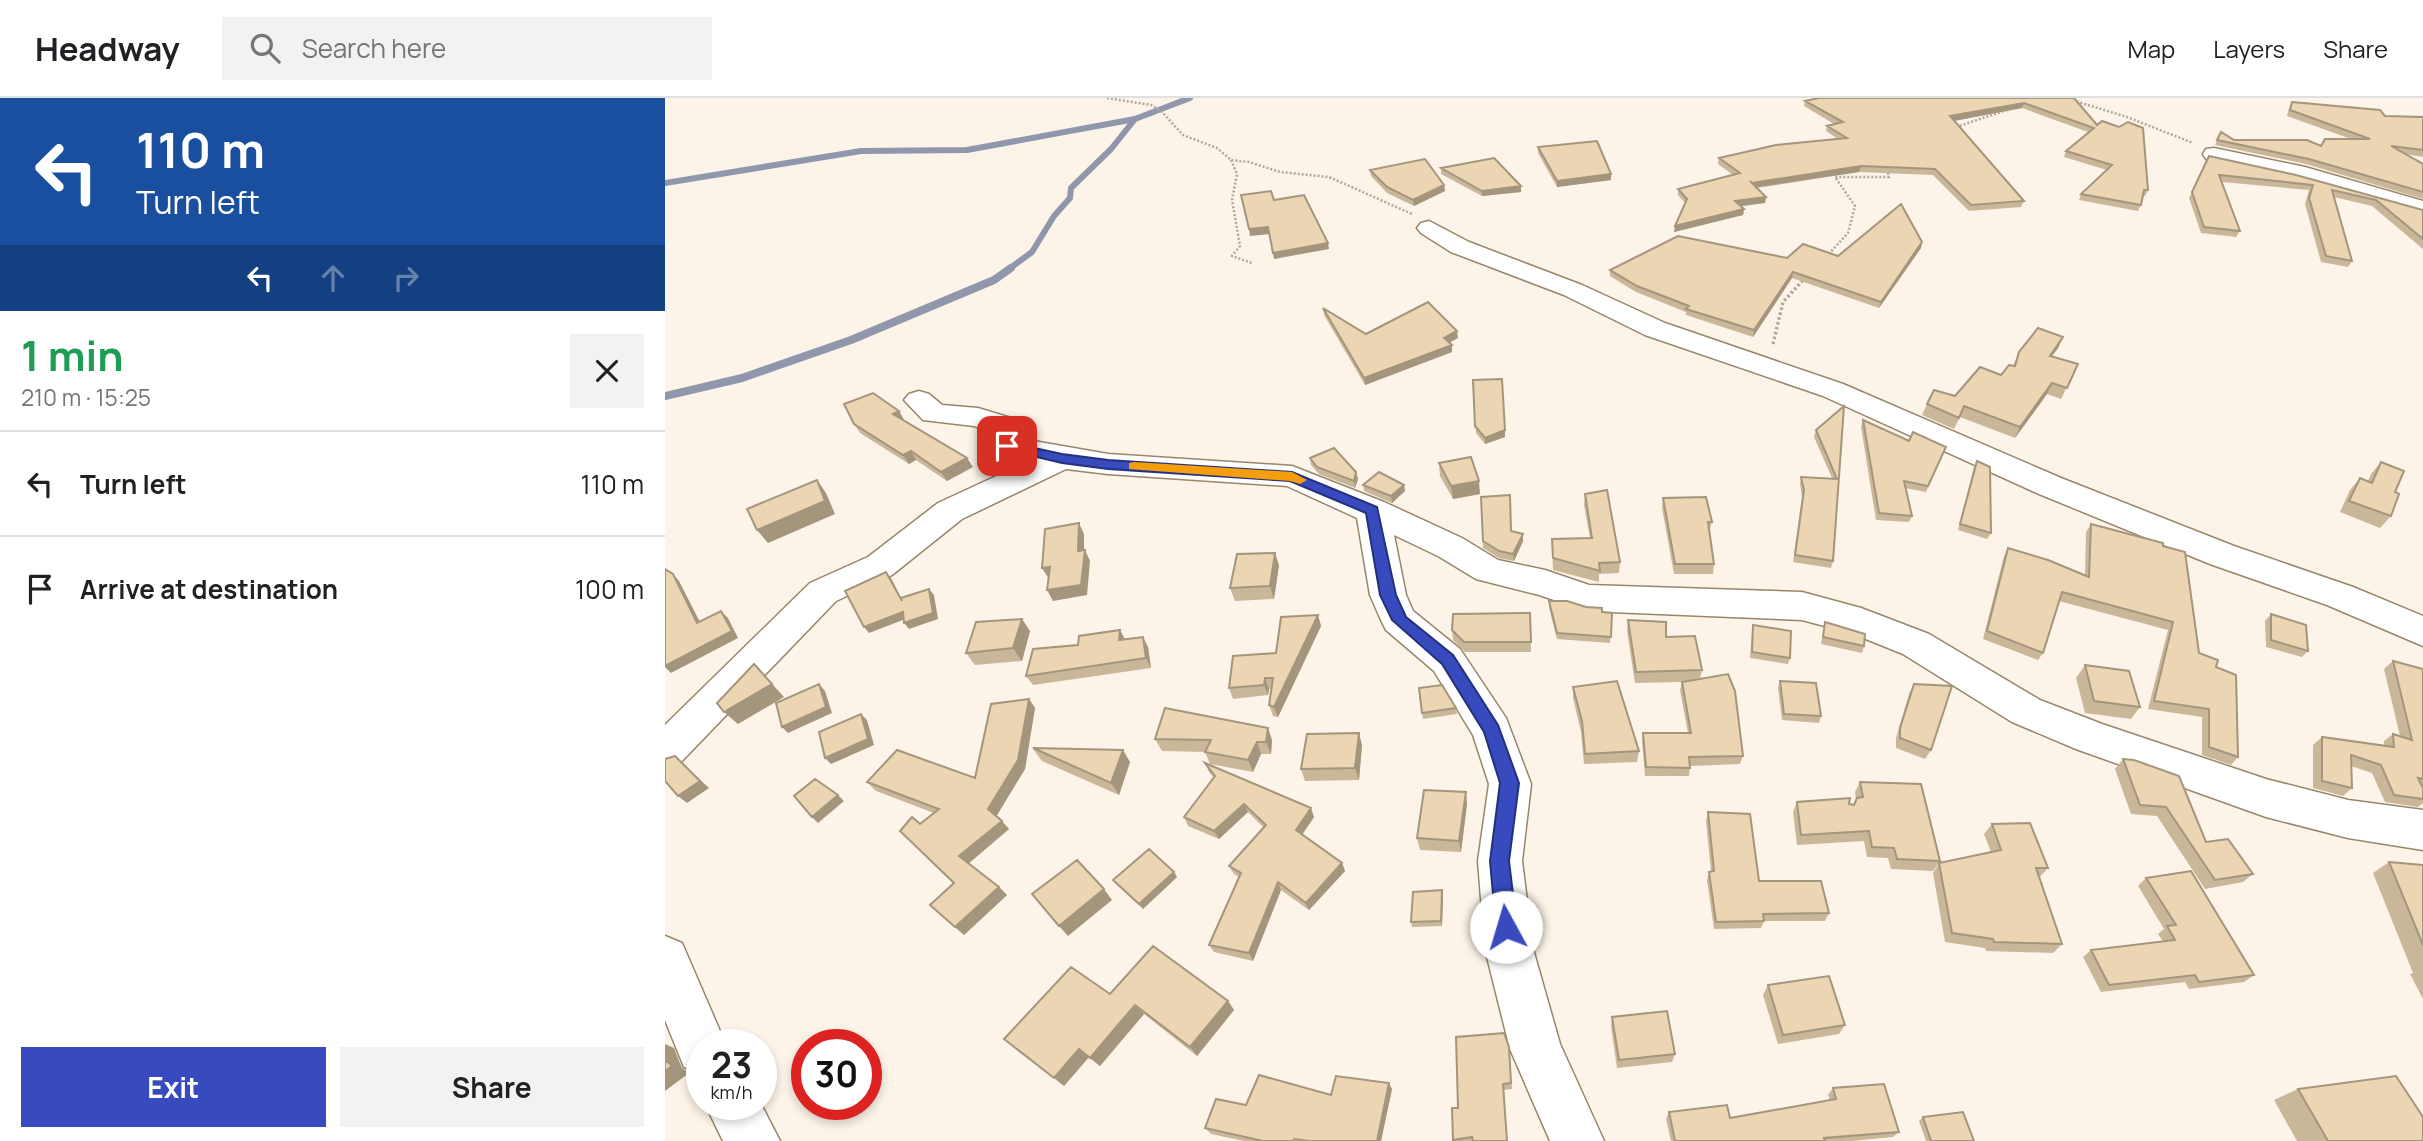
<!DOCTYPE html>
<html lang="en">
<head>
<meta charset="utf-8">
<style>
  body { margin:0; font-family:Manrope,sans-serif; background:#f2f2f2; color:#202124; height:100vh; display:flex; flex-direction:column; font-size:26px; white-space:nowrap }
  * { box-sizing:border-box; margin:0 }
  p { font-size:23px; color:#757577 }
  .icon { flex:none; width:38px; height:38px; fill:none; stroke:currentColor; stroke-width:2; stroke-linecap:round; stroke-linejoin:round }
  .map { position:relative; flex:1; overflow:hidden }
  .panel { display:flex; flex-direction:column; background:#fff; width:665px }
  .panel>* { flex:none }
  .banner { background:#1a4fa0; color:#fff; overflow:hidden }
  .speed { position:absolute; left:21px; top:931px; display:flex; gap:14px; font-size:35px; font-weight:700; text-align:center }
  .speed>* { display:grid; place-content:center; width:91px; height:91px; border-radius:50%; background:#fff; box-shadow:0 4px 10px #0003; line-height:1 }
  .speed small { font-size:18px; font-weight:400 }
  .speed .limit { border:10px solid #d22; background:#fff; color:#111 }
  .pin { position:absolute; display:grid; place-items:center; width:60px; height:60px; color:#fff; margin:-30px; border-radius:14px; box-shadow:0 4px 10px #0006 }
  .me { position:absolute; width:77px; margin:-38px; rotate:354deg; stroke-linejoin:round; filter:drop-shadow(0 0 5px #0008) }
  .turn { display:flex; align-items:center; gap:24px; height:147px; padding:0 21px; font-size:32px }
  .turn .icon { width:91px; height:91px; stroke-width:2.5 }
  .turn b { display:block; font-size:49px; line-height:60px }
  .lanes { display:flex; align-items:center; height:66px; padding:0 21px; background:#0003; justify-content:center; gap:35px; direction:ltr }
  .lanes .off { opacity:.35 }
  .round { display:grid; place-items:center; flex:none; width:74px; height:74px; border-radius:0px; background:#f2f2f2 }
  .summary { display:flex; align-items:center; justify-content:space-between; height:119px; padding:0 21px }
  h1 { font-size:42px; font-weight:700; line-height:52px; color:#1e9e55 }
  .primary-button { display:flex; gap:14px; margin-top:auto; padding:14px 21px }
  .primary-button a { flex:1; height:80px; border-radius:0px; background:#374bbe; color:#fff; font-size:28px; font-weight:700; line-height:80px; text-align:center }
  .primary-button a+a { background:#f2f2f2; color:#202124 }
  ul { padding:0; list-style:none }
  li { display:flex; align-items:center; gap:21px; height:105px; padding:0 21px; border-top:2px solid #e0e0e0 }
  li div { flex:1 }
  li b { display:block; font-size:26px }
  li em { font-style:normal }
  header { display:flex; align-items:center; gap:42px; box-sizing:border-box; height:98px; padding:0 35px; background:#fff; border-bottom:2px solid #e0e0e0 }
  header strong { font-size:33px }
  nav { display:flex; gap:38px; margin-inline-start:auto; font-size:24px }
  .search { width:490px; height:63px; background:#f2f2f2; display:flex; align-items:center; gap:18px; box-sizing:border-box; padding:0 24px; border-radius:0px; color:#757577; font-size:26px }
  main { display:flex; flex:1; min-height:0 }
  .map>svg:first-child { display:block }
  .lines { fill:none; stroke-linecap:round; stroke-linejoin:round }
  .stream-far1 { stroke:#9096ab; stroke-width:6 }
  .stream { stroke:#9096ab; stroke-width:8 }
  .minor-casing { stroke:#988669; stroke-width:3 }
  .path-far1 { stroke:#afa79b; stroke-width:2.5; stroke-dasharray:2 2; stroke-linecap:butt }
  .path { stroke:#afa79b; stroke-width:3.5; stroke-dasharray:2.5 2.5; stroke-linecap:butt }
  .minor { fill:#fff; fill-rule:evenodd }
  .wall { fill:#cab79a }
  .shaded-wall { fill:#a4957d }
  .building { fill:#ebd5b3; stroke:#a4957d; stroke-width:2 }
  .route { fill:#374bbe; stroke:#24317c; stroke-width:2 }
  .slow { fill:#f59e0b }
</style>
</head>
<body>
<header>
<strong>Headway</strong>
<div class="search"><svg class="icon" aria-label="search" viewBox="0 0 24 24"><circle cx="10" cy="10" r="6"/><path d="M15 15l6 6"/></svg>Search here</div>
<nav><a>Map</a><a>Layers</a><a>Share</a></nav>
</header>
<main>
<section class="panel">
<div class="banner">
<div class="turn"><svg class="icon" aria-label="left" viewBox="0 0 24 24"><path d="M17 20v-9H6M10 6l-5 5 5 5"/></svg><div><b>110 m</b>Turn left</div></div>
<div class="lanes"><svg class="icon" aria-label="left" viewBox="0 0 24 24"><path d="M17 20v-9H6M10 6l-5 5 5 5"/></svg><svg class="icon off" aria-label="ahead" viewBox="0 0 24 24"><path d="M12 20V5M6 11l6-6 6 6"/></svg><svg class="icon off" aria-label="right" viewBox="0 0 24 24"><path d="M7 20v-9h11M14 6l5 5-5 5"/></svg></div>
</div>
<div class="summary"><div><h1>1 min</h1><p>210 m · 15:25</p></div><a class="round"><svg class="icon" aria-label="close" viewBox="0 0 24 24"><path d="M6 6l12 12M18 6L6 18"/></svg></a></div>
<ul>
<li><svg class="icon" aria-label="left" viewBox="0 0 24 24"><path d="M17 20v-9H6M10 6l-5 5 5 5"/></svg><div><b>Turn left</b></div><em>110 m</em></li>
<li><svg class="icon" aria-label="arrive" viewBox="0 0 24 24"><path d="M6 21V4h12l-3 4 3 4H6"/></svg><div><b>Arrive at destination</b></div><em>100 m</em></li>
</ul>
<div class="primary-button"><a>Exit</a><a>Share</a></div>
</section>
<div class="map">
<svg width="1758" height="1043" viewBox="0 0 1758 1043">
  <rect width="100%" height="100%" fill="#fcf4e8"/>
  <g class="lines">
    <path class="stream-far1" d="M0 85 196 53 302 52 470 21 525 0
      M344 171 367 154 389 118 405 100 406 90 446 51 470 21"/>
    <path class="stream" d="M0 298 77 280 186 242 329 182 346 170"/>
    <defs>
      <path id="minor" d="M1549 50 1640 69 1758 103V117L1628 80 1541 61 1538 56 1541 51Z
        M764 123 804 144 917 187 1000 225 1178 286 1396 380 1569 448 1688 489 1758 518V548L1662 507 1545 466 1374 396 1158 298 980 237 899 197 786 154 756 135 752 130 756 125Z
        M254 293 264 296 277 307 313 310 353 322 357 329V341L443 356 627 368 719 404 797 440 833 462 880 472 924 487 1137 494 1196 510 1264 536 1375 602 1437 626 1601 681 1683 702 1758 712V752L1683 740 1601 719 1411 651 1347 624 1238 556 1186 535 1137 522 922 513 874 497 811 481 773 458 729 437 741 497 748 513 795 551 841 620 866 686 857 763 868 851 895 946 939 1043H885L845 951 820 851 813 763 824 686 808 637 769 573 721 532 716 522 705 497 692 420 622 388 443 376 401 371 297 421 227 477 171 503 15 665 0 670V627L145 485 203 459 273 405 364 363 331 355 327 348V334L309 328 258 322 239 302 244 296Z
        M0 838 17 845 61 947H37V976L19 969 0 922Z
        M40 1006H96L115 1043H58Z"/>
    </defs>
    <use href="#minor" class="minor-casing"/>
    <path class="path-far1" d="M442 0 486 7 497 14 518 37 552 50 566 62 584 64 615 74 664 79 747 116
      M1400 0 1462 19 1528 45
      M1291 29 1342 12
      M566 62 572 76 567 102 575 148 567 158 587 165
      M1161 159 1183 135 1190 108 1170 79H1224L1222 71"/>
    <path class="path" d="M1108 246 1118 204 1140 180"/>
    <use href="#minor" class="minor"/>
  </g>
  <path class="wall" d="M1409 0 1483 92 1480 98H1478L1476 107 1473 113 1414 102 1416 96 1442 72 1399 59 1401 53 1423 34 1357 10 1289 23 1359 103 1356 109 1304 113 1268 77 1194 74 1092 90 1101 99 1100 105 1076 108 1079 111 1078 117 1009 134 1020 105 1013 97V91L1068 77 1053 66 1054 60 1173 41 1161 33 1162 28 1169 26 1139 8 1140 3Z
    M1627 4 1720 18 1758 19V59L1740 56 1758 66V101L1641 66 1550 47 1556 34 1569 42 1656 48 1686 41 1622 18 1624 10Z
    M873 49 946 82 892 89 873 55Z
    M1544 58 1758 112V151L1707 108 1669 99 1687 163 1683 169 1656 164 1640 106 1644 92 1557 84 1575 133 1571 139 1536 135 1524 100Z
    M776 70 856 94 817 98 776 76Z
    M705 72 779 87 780 93 749 108 722 95 706 78Z
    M1257 144 1256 150 1214 210 1127 180 1088 239 1021 217V214L971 194 945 178V172L1122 160 1173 158Z
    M658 210 701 236 793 240 784 244 787 254 700 287 659 217Z
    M1398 239 1393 250 1387 258 1413 266 1396 301 1382 296 1350 340 1295 319 1289 331 1257 317 1262 306 1290 298 1336 277 1348 268 1354 254Z
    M808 282 840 339 820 346 811 335Z
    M1179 308 1168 463 1166 470 1128 464 1137 399 1135 386 1136 379 1167 380 1149 339 1151 332Z
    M234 313 239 322H238L308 369 282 383 251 362 244 366 195 335 189 326Z
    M1198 322 1244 343 1278 355 1261 394 1240 390 1247 418 1244 424 1211 422 1196 329Z
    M645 360 691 374 693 381 690 390 654 376 646 367Z
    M1312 363 1326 435 1322 441 1293 432 1309 369Z
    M1716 364 1730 394 1726 418 1715 430 1675 414 1685 392 1695 380 1703 383 1706 376Z
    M774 365 815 396 788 401 775 378Z
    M698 387 740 393 727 405 699 393Z
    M920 396 955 464 954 475 934 476V484L888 472 887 441 925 440 919 407Z
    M816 399 846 433 858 436V443L849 463 834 460 818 450Z
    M998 400 1047 424 1044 434 1049 466 1048 476H1009L997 410Z
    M1426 426 1498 448 1534 555 1551 569 1573 659 1566 667 1537 657V619L1483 611 1503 532 1394 503 1378 555 1373 562 1318 541 1339 458 1343 450 1420 477 1421 434Z
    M614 467 609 501 570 503 565 490Z
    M884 503 937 514 947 515 945 545 892 541 884 510Z
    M865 515 866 554H800L788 542 787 532Z
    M1606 516 1643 553 1637 559 1601 549 1600 523Z
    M653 517 656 528 613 619 608 618 604 607 606 591H604L603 597 568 601 564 590 611 555Z
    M963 522 1001 539 1037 572 1035 581 1078 658 1075 666 1025 668 1024 678H980L977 643 978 635H1023L1015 592 1017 584 970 585 962 533Z
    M1160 524 1199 548 1197 555 1156 546Z
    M1088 527 1125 560 1123 566 1085 560 1087 534Z
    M455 532 460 541 483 549 486 570 368 587 361 578 413 547Z
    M365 533 357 563 310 567 301 555Z
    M1728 563 1758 571V705L1753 709 1720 704 1707 675 1686 668 1687 690 1678 698 1648 690V647L1657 639 1719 648V643L1728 636 1735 638 1719 571Z
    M1420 567 1475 609 1466 621 1420 615 1411 580Z
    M1115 583 1156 618 1154 625 1117 622 1113 590Z
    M1249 586 1266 652 1260 661 1231 650V640L1244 596Z
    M908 589 974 653 972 664 919 666 916 634 908 600Z
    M754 590 791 610 792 616 758 621Z
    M364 601 370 610 360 671 331 718 344 731 304 765 334 789 342 797 299 837 265 807 289 785 269 715 211 693 202 684 310 680Z
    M490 641 607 642 606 656H596L588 674 545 666 540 654 497 653Z
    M697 647 694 682 640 683 636 671Z
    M368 651 465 664 454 697 377 663Z
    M1458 661 1541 744 1588 776 1578 784 1540 791 1492 718 1466 716 1450 671Z
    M540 665 649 719 637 737 677 765 680 773 644 812 616 792 588 863 549 854 544 847 574 779 569 776 564 768 599 730 583 714 554 741 523 728 519 719 549 680 544 674Z
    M1195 684 1275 763 1268 773 1226 771 1223 760 1202 759 1199 743 1132 747 1128 714 1132 704 1188 707 1191 701 1190 694Z
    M802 706 796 754 755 752 752 740Z
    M1043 714 1094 783 1164 815 1160 823H1099L1096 830 1049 831 1042 782 1044 774 1046 773 1041 723Z
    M1327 726 1383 770 1375 779 1397 846 1388 855 1321 853 1320 850 1280 844 1268 775 1274 765 1326 754 1319 736Z
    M1724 764 1758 767V901L1745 876 1748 875 1708 775Z
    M509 774 512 779 478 811 452 787 448 782Z
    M1481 780 1589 877 1579 884 1524 891 1520 884 1436 894 1418 859 1426 852 1498 843 1493 836 1499 831 1473 788Z
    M777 792 778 798 777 828 747 829 746 824Z
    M1103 887 1180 927 1174 936 1113 946 1098 897Z
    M445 896 563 903 569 912 532 958 479 916 435 968 424 959 399 988Z
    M947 919 1010 956 1007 964 952 970 946 928Z
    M844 949 847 991 839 992 842 1043H788L793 1010Z
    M1168 990 1234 1034 1228 1039 1187 1043H1006L1001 1021 1004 1014 1065 1020 1165 1002 1163 997Z
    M727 991 716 1043H579L546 1036 540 1030 581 1007Z
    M1633 991 1758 1043H1632L1609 1002Z
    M1258 1019 1309 1043H1261L1254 1023Z"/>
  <path class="shaded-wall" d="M1359 5 1357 10 1283 24 1285 18Z
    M1196 68 1194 74 1086 90 1087 85Z
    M946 76V82L892 89V83Z
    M779 87 780 93 749 108 748 102Z
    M856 88V94L817 98V93Z
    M1101 99 1100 105 1069 109 1070 103Z
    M1079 111 1078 117 1009 134 1010 128Z
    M603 129 605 136 585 138 584 131Z
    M1257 144 1256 150 1214 210 1216 204Z
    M663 145 664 151 609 161 608 155Z
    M1128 174 1127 180 1088 239 1089 232Z
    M792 233 793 240 780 247 779 240Z
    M1398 239 1393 250 1379 269 1385 258Z
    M787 247V254L700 287 699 280Z
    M1387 285 1382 296 1350 340 1355 329Z
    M234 313 239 322 233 325 228 316Z
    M840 332V339L820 346V340Z
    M246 353 251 362 244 366 238 357Z
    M302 360 308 369 282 383 276 374Z
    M691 374 693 381 690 390 689 383Z
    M152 382 161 395 170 416 103 445 92 432Z
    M814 383 815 396 788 401 786 388Z
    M739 387 740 393 727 405 726 398Z
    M414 425 419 436V461L420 452 425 463 422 497 388 503 382 492 413 453Z
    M858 436V443L849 463 848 456Z
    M610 455 614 467 609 501 605 488Z
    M385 469 384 481 377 470Z
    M221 474 226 480 241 510 237 503Z
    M8 476 14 483 39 532 32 525Z
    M264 491 269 497 273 521 244 531 239 525Z
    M56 513 63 520 73 540 6 575 0 569Z
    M238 514 243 520 204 535 199 529Z
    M653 517 656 528 613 619 609 609Z
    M357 521 365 533 357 563 348 550Z
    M455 532 460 542H454Z
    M478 539 483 549 486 570 481 560Z
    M89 566 119 599 73 626 59 614Z
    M600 580 604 591 603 597 599 587Z
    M154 586 160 593 167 615 123 635 117 629Z
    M364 601 370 610 360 671 331 719 323 711Z
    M196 616 202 622 209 647 166 666 160 660Z
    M603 630 607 642 606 656 601 644Z
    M694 635 697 647 694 682 690 670Z
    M592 644 596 656 588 674 583 662Z
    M458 652 465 664 454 697 446 685Z
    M10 658 44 690 22 705 13 698Z
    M801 694 802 706 796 754 794 743Z
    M173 697 179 703 153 725 147 719Z
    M579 706 583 714 554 741 549 733Z
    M646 710 649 719 634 741 631 732Z
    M337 723 344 731 303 766 294 758Z
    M677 765 680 773 644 812 641 805Z
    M509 774 512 779 478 811 474 806Z
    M613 784 616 792 588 863 584 855Z
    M334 789 342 797 299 837 290 829Z
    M439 791 447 802 403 838 394 828Z
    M777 792 778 798 777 828 776 823Z
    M563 903 569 912 532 958 525 949Z
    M470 907 479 916 435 968 425 960Z
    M0 946 9 950 17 970 24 975 0 993Z
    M414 951 424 959 399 988 389 980Z
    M724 985 727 991 716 1043H712Z"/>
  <path class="building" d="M1154 0H1409L1432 27 1437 23 1454 29 1463 24 1478 30 1483 92H1479L1476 107 1416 96 1447 67 1401 53 1429 30 1359 5 1285 18 1359 103 1306 107 1270 71 1196 68 1087 85 1085 83 1101 99 1070 103 1079 111 1010 128 1022 101 1013 91 1075 75 1054 60 1111 47 1182 40 1162 28 1178 24 1140 3Z
    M1627 4 1715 12 1720 18 1758 19V52L1726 48 1758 66V94L1644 61 1552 42 1556 34 1569 42H1642L1656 48 1660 41H1705L1625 12Z
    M932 43 946 76 892 83 873 49Z
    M1544 58 1631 77 1758 112V141L1711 102 1667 92 1687 163 1661 158 1644 100 1648 87 1554 77 1575 133 1539 129 1527 94Z
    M829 60 856 88 817 93 776 70Z
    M760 61 779 87 748 102 722 89 705 72Z
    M606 93 609 102 639 97 663 145 608 155 603 129 584 131 576 97Z
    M1236 106 1257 144 1216 204 1128 174 1089 232 1021 211 1024 208 972 188 945 172 1013 138 1122 160 1138 146 1173 158Z
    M763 204 792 233 779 240 787 247 699 280 658 210 701 236Z
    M1373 230 1398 239 1385 258 1413 266 1402 290 1387 285 1355 329 1299 308 1294 320 1262 306 1269 292 1290 298 1315 269 1336 277 1344 267 1350 268 1354 254Z
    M837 281 840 332 820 340 810 328 808 282Z
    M208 295 234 313 228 316 302 360 276 374 246 353 238 357 189 326 179 306Z
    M1179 308 1168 463 1130 457 1139 392 1136 379 1172 381 1151 332Z
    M1198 322 1244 343 1248 334 1281 349 1263 388 1239 383 1247 418 1214 415Z
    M669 350 691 374 689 383 652 369 645 360Z
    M806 359 814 383 786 388 774 365Z
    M1312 363 1325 369 1326 435 1295 426Z
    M1716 364 1739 373 1730 394 1734 396 1726 418 1684 403 1695 380 1707 385Z
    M714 374 739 387 726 398 698 387Z
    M152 382 160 403 92 432 82 411Z
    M942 392 955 464 934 465 935 473 888 460 887 441 927 440 920 396Z
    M845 397 846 433 858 436 848 456 834 453 818 443 816 399Z
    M1041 399 1047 424H1043L1049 466H1010L998 400Z
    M414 425 413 453 420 452 416 487 382 492 385 469 377 470 380 431Z
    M1426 426 1498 445V448L1520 454 1534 555 1553 562 1551 569 1571 577 1573 659 1544 649V611L1489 603 1508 524 1397 494 1378 555 1322 533 1343 450 1383 462 1424 479Z
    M610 455 605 488 565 490 572 456Z
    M0 471 8 476 32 525 56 513 67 533 0 568Z
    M221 474 237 503 236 500 264 491 268 515 239 525 238 514 199 529 180 493Z
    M884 503H902L921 509 937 510V514L947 515 946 539 892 535Z
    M865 515 866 544H799L787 532 788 516Z
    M1606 516 1641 527 1643 553 1606 542Z
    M653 517 609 609 604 607 608 580H600L599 587 564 590 568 558 611 555 616 519Z
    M357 521 348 550 301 555 311 524Z
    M963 522 1001 524V539L1030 538 1037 572 971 574Z
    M1160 524 1200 536 1199 548 1158 539Z
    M1088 527 1126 533 1125 560 1087 554Z
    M455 532 454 542 478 539 481 560 361 578 368 551 413 547 414 538Z
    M1728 563 1758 571V681L1753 680 1758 690V701L1729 697 1716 667 1686 657 1687 690 1657 683V639L1729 649 1728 636 1747 642Z
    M89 566 107 586 59 614 52 605Z
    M1420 567 1464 573 1475 609 1429 603Z
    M1063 576 1070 593 1078 658 1024 659 1025 670 981 669 978 635H1026L1017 584Z
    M952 583 974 653 920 656 917 623 908 589Z
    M1115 583 1151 585 1156 618 1119 616Z
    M154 586 161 609 117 629 111 605Z
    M1249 586 1287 588 1266 652 1235 640V630Z
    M777 587 791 610 757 615 754 590Z
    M364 601 353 662 323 711 337 723 294 758 334 789 290 829 265 807 289 785 235 733 247 719 255 726 274 711 202 684 232 652 310 680 326 606Z
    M500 610 603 630 601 644H592L583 662 540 654 546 642 490 641Z
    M196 616 203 641 160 660 154 634Z
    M694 635 690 670 636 671 642 636Z
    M368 650 458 652 446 685Z
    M10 658 35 683 13 698 0 683V661Z
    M1458 661 1469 662 1514 678 1541 744 1563 741 1588 776 1550 782 1501 709 1475 707Z
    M540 665 646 710 631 732 677 765 641 805 613 784 584 855 544 847 576 775 564 768 601 727 579 706 549 733 519 719 550 678Z
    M150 681 173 697 147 719 129 698Z
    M1195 684 1256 686 1275 763 1232 761 1229 750 1207 749 1204 733 1136 737 1132 704 1185 700 1184 706 1189 707 1192 700 1198 699Z
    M759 692 801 694 794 743 752 740Z
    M1043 714 1085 716 1094 783H1156L1164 815 1098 816 1099 823 1051 824 1044 774 1049 773Z
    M1365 725 1383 770H1371L1397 846 1329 844 1328 841 1287 835 1274 765 1336 752 1327 726Z
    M484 751 509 774 474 806 448 782Z
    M412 762 439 791 394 828 367 796Z
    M1724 764 1758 767V847Z
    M1526 773 1589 877 1534 884 1530 877 1444 887 1426 852 1510 842 1502 828 1511 827 1481 780Z
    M777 792 776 823 746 824 748 794Z
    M488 848 563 903 525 949 470 907 425 960 414 951 389 980 339 941 406 869 445 896Z
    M1164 878 1180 927 1118 937 1103 887Z
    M1002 913 1010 956 954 962 947 919Z
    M839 935 844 949 846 985 838 986 842 1043H808L807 1039 788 1042 787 1010H793L791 939Z
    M0 962 7 968 0 973Z
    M594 977 666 997 671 978 724 985 712 1043H644L629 1041 628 1043H598L540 1030 551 1001 581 1007Z
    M1731 978 1758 1019V1043H1663L1633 991Z
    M1219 986 1234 1034 1159 1040 1160 1043H1010L1004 1014 1062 1007 1065 1020 1171 1001 1168 990Z
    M1298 1014 1309 1043H1266L1258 1019Z"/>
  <path class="route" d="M342 344 397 356 443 362 627 374 712 409 731 497 741 519 788 557 833 627 854 685 844 763 852 829 849 836 841 839 834 836 831 829 825 763 835 685 819 634 777 566 727 522 715 497 701 415 625 383 443 371 397 365 338 351V345Z"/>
  <path class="slow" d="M469 364 627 374 642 382 635 386 625 383 464 371V365Z"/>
</svg>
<div class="speed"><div>23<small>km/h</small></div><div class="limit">30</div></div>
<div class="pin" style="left:342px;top:348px;background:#d93025"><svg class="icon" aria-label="arrive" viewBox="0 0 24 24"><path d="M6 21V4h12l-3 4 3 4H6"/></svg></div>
<svg class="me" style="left:841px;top:829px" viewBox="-20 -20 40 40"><circle r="19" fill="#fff"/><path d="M0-13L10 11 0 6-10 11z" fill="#374bbe"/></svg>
</div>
</main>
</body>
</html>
